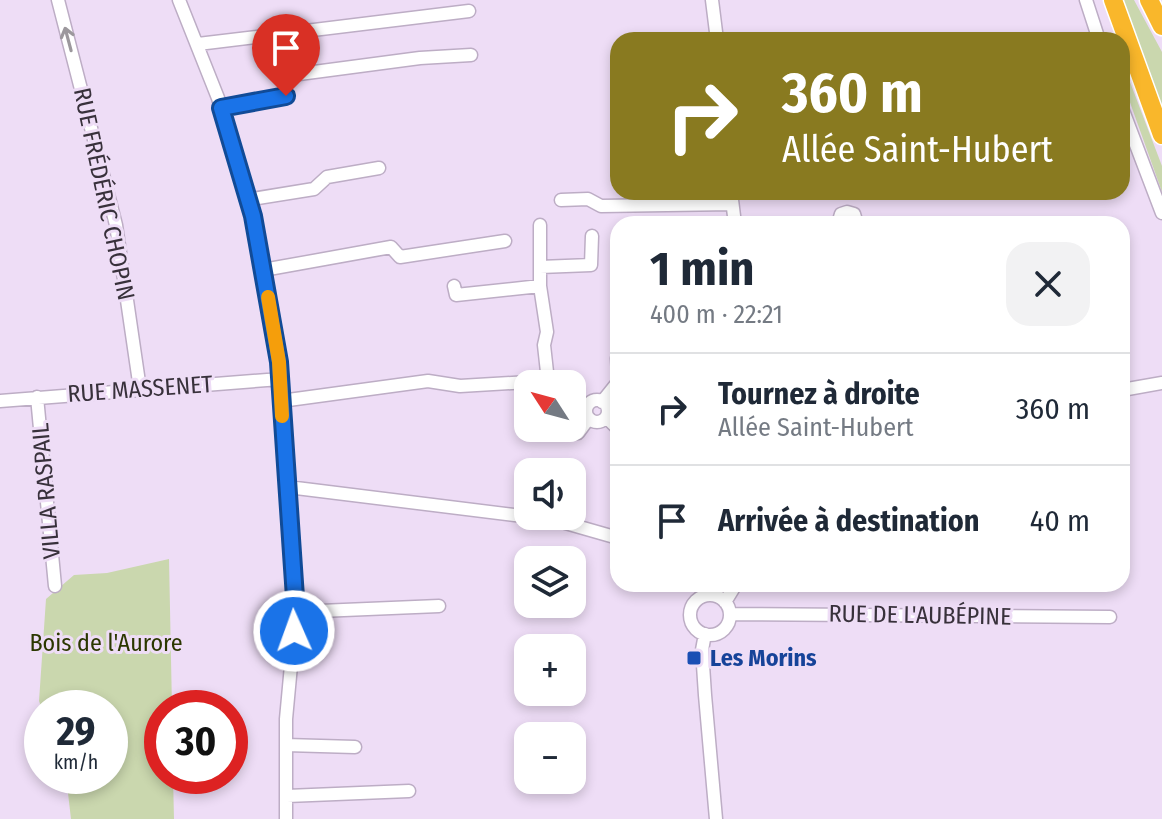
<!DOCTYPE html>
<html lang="fr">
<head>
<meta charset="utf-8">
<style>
  body { margin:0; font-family:"Fira Sans Condensed",sans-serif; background:#f2f2f3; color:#1f2937; height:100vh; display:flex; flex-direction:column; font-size:30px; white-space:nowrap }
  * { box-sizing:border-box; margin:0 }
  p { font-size:26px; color:#747a83 }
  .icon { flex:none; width:44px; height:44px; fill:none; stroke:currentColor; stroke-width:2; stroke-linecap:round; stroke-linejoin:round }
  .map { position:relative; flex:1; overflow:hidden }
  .details { position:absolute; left:610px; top:216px; width:520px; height:376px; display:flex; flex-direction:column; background:#fff; border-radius:24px; box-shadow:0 4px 12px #0003 }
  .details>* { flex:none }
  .banner { position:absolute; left:610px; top:32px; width:520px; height:168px; border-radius:24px; box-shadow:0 4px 12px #0003; background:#897a20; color:#fff; overflow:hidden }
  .needle { width:52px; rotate:306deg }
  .buttons { position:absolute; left:514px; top:370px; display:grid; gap:16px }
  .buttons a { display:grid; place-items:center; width:72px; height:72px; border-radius:16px; background:#fff; box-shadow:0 4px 12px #0003; font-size:40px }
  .speed { position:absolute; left:24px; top:690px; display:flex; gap:16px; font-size:40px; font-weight:700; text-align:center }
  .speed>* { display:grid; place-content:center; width:104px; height:104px; border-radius:50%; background:#fff; box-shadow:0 4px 12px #0003; line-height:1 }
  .speed small { font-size:20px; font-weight:400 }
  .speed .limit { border:12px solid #d22; background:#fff; color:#111 }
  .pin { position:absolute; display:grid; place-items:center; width:68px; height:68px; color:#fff; margin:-82px -34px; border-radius:50% 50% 50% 0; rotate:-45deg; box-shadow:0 0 8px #0007 }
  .pin .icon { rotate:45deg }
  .me { position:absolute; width:88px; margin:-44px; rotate:358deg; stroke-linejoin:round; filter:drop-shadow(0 0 6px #0008) }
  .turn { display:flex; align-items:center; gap:28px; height:168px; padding:0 40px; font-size:36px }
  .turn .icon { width:104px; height:104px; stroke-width:2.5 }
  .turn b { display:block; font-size:56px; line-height:68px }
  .round { display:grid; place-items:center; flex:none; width:84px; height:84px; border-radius:24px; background:#f2f2f3 }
  .headline { display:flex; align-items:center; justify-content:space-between; height:136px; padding:0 40px }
  h1 { font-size:48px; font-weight:700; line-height:60px }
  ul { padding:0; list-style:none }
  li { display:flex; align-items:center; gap:24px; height:112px; padding:0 40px; border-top:2px solid #e0e1e3 }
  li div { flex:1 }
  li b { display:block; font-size:30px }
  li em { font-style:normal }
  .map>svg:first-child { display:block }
  .green { fill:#cad7ae }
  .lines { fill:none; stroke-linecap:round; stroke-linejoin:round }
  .minor-casing { stroke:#bdadc5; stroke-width:15 }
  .highway-casing { stroke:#fff; stroke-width:21 }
  .minor { stroke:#fff; stroke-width:12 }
  .highway { stroke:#f9b72b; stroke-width:18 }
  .oneway { stroke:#9c989d }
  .route-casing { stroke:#114b97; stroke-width:20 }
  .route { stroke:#1a73e8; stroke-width:14 }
  .slow { stroke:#f59e0b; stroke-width:14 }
  .transit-dot { fill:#1a4fb4; stroke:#eeddf6; stroke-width:3 }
  .labels { text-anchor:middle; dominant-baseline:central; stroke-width:6; stroke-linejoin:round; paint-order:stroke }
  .street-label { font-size:24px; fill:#38313b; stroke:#eeddf6 }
  .park-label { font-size:24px; fill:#2b3700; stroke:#eeddf6 }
  .transit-label { font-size:24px; font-weight:bold; fill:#164399; stroke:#eeddf6; text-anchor:start }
</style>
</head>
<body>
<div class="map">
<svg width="1162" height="819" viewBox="0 0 1162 819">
  <rect width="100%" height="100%" fill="#eeddf6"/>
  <path class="green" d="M1123 0H1134L1162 52V110Z
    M1122 61 1162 166V192L1122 80Z
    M169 559 172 708H162V776H173L174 819H71L66 776H110V708L42 709 39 701 46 599 74 575 107 573Z"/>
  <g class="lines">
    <defs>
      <path id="minor" d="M58 0 116 225 140 389
        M179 0 218 98 253 216 279 362 296 612 286 719V819
        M712 0 717 40
        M1086 0 1099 40
        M198 44 469 11
        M221 108 286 96 284 76 420 58 471 55
        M1122 108 1162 213
        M731 192 735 224
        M246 200 314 189 327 177 379 168
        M561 200 588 199 601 206 732 204
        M838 224 841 214 847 212 854 214 857 224
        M540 225V286L547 332 544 345 548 381
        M540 267 591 265 592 236
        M263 270 391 247 400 257 505 241
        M454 286 456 295 540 286
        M617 358 618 374
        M1122 390 1162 383
        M37 397 55 586
        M586 411a11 11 0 1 1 22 0a11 11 0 1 1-22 0Z
        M0 401 280 379
        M281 401 428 381 460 386 562 380 569 384
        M602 402 618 382
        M606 417 618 429
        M555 434 578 433 589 418
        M288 487 555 520 618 538
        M690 615a20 20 0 1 1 40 0a20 20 0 1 1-40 0Z
        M725 602 736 584
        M296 612 439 606
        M730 614 1110 617
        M705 634 702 650 705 695 716 819
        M286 745 355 747
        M287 796 409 791"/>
      <path id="highway" d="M1113 0 1162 135
        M1149 0 1162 26"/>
    </defs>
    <use href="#minor" class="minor-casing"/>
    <use href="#highway" class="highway-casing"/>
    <use href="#minor" class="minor"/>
    <use href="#highway" class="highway"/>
  </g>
  <defs><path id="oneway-shaft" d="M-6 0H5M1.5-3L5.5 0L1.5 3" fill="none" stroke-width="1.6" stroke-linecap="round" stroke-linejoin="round" transform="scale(2)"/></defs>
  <use class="oneway" href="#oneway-shaft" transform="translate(68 39) rotate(-105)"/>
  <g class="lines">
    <defs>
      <path id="route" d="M286 96 221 108 253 216 279 362 296 612 294 631"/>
    </defs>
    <use href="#route" class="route-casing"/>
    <use href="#route" class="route"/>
    <path class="slow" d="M268 297 279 362 282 416"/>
  </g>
  <rect class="transit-dot" x="686" y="650" width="16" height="16" rx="4"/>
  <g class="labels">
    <g class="street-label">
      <text transform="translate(104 194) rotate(78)">RUE FRÉDÉRIC CHOPIN</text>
      <text transform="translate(140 389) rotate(-4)">RUE MASSENET</text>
      <text transform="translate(46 491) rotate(-95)">VILLA RASPAIL</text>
      <text transform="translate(920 615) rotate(1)">RUE DE L'AUBÉPINE</text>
    </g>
    <g class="park-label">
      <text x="106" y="643">Bois de l'Aurore</text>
    </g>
    <g class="transit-label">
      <text x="710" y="658">Les Morins</text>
    </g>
  </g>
</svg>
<div class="buttons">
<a><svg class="needle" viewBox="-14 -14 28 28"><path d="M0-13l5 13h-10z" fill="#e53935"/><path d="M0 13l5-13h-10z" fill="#747a83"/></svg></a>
<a><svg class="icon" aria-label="sound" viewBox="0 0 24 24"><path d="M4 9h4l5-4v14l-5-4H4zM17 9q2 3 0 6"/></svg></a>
<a><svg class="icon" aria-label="layers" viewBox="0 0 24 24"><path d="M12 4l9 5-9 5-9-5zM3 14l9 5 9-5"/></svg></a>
<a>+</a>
<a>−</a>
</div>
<div class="speed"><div>29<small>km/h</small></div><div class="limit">30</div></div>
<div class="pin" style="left:286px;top:96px;background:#d93025"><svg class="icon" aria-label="arrive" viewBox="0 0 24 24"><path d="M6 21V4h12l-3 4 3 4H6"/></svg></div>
<svg class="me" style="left:294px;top:631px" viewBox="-20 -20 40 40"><circle r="17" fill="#1a73e8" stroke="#fff" stroke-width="3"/><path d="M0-11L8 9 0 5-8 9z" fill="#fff"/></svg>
<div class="banner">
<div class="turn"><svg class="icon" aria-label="right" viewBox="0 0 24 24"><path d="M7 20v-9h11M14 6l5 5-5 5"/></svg><div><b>360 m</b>Allée Saint-Hubert</div></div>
</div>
<section class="details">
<div class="headline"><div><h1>1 min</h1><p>400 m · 22:21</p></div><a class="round"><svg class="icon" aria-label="close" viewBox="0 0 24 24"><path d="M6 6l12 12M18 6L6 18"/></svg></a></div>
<ul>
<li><svg class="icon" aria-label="right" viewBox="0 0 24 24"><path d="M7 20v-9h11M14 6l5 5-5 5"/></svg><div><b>Tournez à droite</b><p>Allée Saint-Hubert</p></div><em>360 m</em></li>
<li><svg class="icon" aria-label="arrive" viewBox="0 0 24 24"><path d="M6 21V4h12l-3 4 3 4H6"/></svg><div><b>Arrivée à destination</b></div><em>40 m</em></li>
</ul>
</section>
</div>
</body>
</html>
